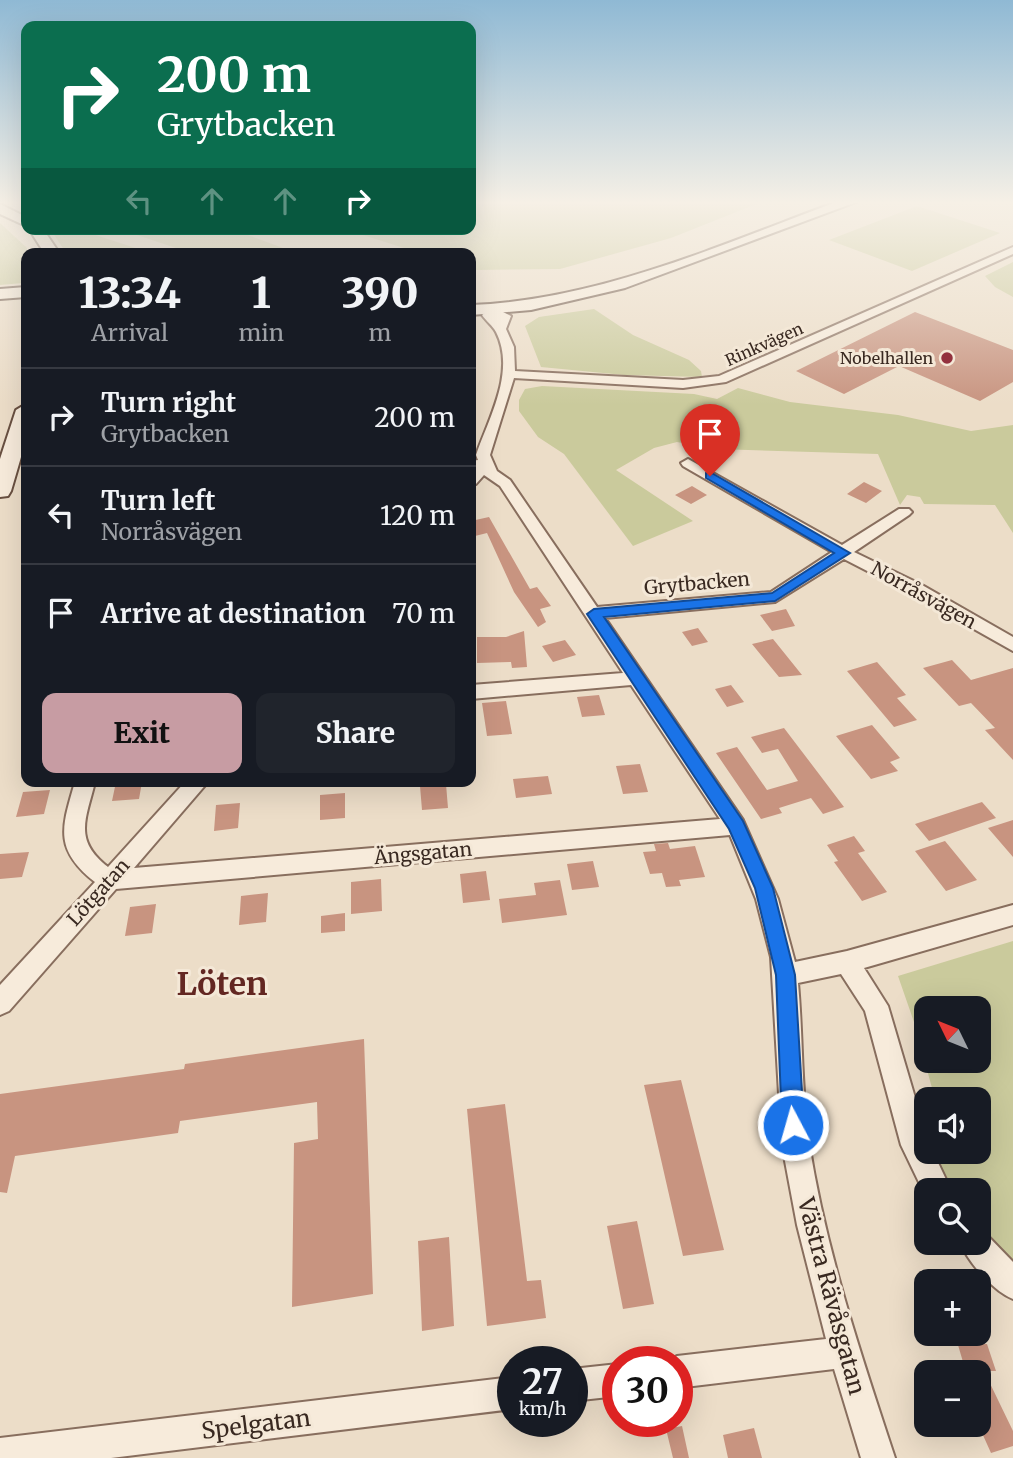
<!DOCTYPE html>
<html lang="en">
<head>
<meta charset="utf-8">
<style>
  body { margin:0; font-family:Merriweather,serif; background:#20242c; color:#f1f3f6; height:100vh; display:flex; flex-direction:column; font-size:26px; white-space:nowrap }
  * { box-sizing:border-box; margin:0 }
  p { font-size:23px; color:#9ea1a6 }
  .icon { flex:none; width:38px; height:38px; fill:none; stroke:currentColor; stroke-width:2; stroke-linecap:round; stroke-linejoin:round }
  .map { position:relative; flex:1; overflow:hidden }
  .details { position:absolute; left:21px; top:248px; width:455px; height:539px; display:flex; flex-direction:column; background:#171b24; border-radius:14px; box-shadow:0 7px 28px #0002 }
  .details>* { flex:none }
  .banner { position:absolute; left:21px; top:21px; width:455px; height:214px; border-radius:14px; box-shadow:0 7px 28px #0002; background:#0b6e4f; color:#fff; overflow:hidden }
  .needle { width:46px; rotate:313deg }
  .tools { position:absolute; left:914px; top:996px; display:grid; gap:14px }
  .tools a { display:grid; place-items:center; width:77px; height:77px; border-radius:14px; background:#171b24; box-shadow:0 7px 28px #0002; font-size:35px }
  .speed { position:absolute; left:497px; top:1346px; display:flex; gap:14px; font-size:35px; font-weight:700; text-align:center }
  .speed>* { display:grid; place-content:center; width:91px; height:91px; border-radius:50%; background:#171b24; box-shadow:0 7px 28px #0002; line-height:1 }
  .speed small { font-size:18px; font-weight:400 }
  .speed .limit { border:10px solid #d22; background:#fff; color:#111 }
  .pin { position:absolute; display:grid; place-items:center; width:60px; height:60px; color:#fff; margin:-72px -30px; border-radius:50% 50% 50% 0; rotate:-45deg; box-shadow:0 0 7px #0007 }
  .pin .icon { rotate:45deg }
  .me { position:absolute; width:77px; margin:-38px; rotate:354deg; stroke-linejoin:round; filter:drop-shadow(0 0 5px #0008) }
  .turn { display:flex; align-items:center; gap:24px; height:147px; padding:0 21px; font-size:32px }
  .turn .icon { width:91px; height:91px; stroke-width:2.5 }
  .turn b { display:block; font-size:49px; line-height:60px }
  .lanes { display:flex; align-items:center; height:66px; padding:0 21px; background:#0003; justify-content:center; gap:35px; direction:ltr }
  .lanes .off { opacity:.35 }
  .eta { display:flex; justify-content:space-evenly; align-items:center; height:119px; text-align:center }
  .eta b { font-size:42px; font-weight:800; line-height:49px }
  .button { display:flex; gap:14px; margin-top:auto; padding:14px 21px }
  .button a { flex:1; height:80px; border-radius:14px; background:#c79ca3; color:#111; font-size:28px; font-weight:800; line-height:80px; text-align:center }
  .button a+a { background:#20242c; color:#f1f3f6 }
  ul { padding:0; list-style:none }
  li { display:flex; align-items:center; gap:21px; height:98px; padding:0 21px; border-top:2px solid #363941 }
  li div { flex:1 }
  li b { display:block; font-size:26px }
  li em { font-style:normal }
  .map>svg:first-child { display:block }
  .green { fill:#caca9c; fill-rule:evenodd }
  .building { fill:#c89480 }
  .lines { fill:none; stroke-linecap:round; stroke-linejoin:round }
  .street-casing { stroke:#886e5e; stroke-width:4 }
  .secondary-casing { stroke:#695041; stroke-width:4 }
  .street { fill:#f7ebdb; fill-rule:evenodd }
  .secondary { fill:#f7ebdb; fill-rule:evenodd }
  .route { fill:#1a73e8; stroke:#114b97; stroke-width:2 }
  .poi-dot { fill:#93313e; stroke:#f4e8d7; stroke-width:2.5 }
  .labels { text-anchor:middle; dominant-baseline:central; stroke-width:6; stroke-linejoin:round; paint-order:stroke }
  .far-street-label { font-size:16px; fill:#392921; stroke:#f4e8d7 }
  .far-poi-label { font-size:16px; fill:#392921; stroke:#f4e8d7; text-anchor:end }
  .street-label { font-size:19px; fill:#392921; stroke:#f4e8d7 }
  .near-street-label { font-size:23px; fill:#392921; stroke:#f4e8d7 }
  .near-district-label { font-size:32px; font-weight:bold; fill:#632722; stroke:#f4e8d7 }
</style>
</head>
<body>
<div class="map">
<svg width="1013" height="1458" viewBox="0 0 1013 1458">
  <rect width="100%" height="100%" fill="#ecddc8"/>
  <path class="green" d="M471 201H764L671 238 560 269 475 270 471 269V254H423L344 229H471Z
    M917 206 1000 233 912 271 829 240Z
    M0 223 27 248 23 283 0 285Z
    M50 229H77L154 254H67Z
    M119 229H232L299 254H194Z
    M1013 262V297L995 287 985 276Z
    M594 309 633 335 689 360 701 371 702 377 624 375 541 367 525 326 539 317Z
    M542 386 694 394 717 399 738 388 790 402 898 415 971 431 1013 425V533L995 505 924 504 920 497 907 495 900 505 878 454 716 449 677 442 654 448 616 470 693 521 633 546 564 454 538 437 519 411V400L525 389Z
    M1013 941V1262L991 1243 978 1224V1190H955L933 1157 937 1152H978V1099H935L914 1022 898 976ZM926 1008H978V1060H926Z"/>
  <path class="building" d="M915 312 1013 350V382L980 401 899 366 844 394 796 371Z
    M864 482 882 491 866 503 847 494Z
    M692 486 707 495 691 504 675 495Z
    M489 517 530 589 537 587 551 606 540 609 546 622 538 627 514 592 487 533 471 537V521Z
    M786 609 795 626 772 631 760 615Z
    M698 628 708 642 692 646 682 632Z
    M524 631 527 667 512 668 511 662 477 663V637H506Z
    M773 639 802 675 779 677 752 644Z
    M565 640 576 655 553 662 542 646Z
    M952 660 971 680 1013 668V760L985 730 995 728 971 703 959 706 923 668Z
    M877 662 906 695 897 698 917 720 894 727 847 671Z
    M731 685 744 702 727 707 715 689Z
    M599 695 605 715 582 717 577 697Z
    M506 701 512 734 487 736 482 703Z
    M872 725 900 758 890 762 898 771 871 779 836 736Z
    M784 728 819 774 844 807 823 814 811 798 779 808 782 813 761 819 716 753 737 747 767 790 798 781 778 749 762 753 751 737Z
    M640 764 648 792 623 794 616 766Z
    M548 776 552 794 516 798 513 779Z
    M116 782H142L139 799 112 801Z
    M446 784 448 808 422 810 420 786Z
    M50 790 44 814 16 817 23 792Z
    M345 793V818L320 820V795Z
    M982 802 996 818 929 841 915 824Z
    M240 803 238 828 214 831 216 805Z
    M1013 820V857L988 828Z
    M854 836 865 851 858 853 887 892 862 901 834 862 838 861 827 845Z
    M945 841 977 880 946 891 915 851Z
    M668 843 670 849 695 846 705 877 679 880 681 886 666 887 662 873 650 874 643 852 656 851 654 844Z
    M29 852 22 877 0 879V854Z
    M593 861 599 887 572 890 567 864Z
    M486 871 490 900 463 903 460 874Z
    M381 879 382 911 351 914V882Z
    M560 880 567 915 502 923 499 899 536 895 534 883Z
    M268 893 266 922 239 925 241 896Z
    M156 904 152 933 125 936 130 907Z
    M345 913V931L321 933V916Z
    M364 1039 373 1294 292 1307 294 1143 318 1139 317 1102 180 1121 178 1133 15 1156 7 1193 0 1192V1094L184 1069 185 1064Z
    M681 1080 724 1250 683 1256 644 1085Z
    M505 1104 527 1281 541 1280 546 1318 487 1326 467 1109Z
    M637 1221 654 1304 623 1309 607 1226Z
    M449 1237 454 1326 422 1331 418 1241Z
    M987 1344 996 1371H984L1013 1431V1446L991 1453 978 1424V1371L966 1372 958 1345Z
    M682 1426 689 1458H673L666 1429Z
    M754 1428 762 1458H728L723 1435Z"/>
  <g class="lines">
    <defs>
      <path id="street" d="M1013 247V254L726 382 683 388 514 378 490 455 497 471 510 480 597 607 771 592 832 552 683 466 681 463 688 459 842 545 899 509H909L912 512 909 515 854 552 922 585 1013 637V651L910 593 844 559 775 602 605 618 743 820 778 899 795 962 847 951 1013 905V925L864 968 888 1006 926 1135V1152H933L951 1190H926V1197L901 1145 865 1011 841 974 798 983C803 1037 801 1090 809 1143 826 1251 861 1355 895 1458H861L834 1369 677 1388V1362H666L677 1356 826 1339 797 1225 782 1145 771 957 756 899 730 835 116 889 9 1011 0 1015V985L95 882C53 849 62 827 75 782H95C86 819 73 840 108 867L185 782H208L134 868 720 819 631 685 471 699V685L623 673 500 486 484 475 476 484 471 485V472L474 469H471V461L478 460 476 455C489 418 516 371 496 332 493 326 486 321 482 315L493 307 511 316 506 329 514 347 515 371 683 380 719 376Z
        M978 1229 984 1232 1013 1262V1299C993 1291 968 1262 960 1242H978Z
        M618 1364V1396L572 1401V1369Z
        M513 1377V1409L111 1458H0V1438Z"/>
      <path id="secondary" d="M839 201H859L625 288 531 310 471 315V305C599 300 720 245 839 201Z
        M0 204 26 217V226L0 214Z
        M29 229H43L60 254H45Z
        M26 287V297L0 299V289Z
        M26 404V440L11 491 8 496 0 497V459L16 410Z"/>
    </defs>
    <use href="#street" class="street-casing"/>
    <use href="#secondary" class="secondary-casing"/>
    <use href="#street" class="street"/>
    <use href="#secondary" class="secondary"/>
  </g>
  <linearGradient id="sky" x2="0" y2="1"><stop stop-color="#8fb9d4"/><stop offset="0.5" stop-color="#f6f0e6"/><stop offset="1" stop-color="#f6f0e6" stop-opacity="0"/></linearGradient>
  <rect width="1013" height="405" fill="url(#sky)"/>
  <path class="route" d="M710 472 850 553 775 601 604 617 743 821 773 888 795 975 804 1125 801 1132 793 1136 785 1132 782 1125 776 975 755 888 729 829 587 614 594 609 772 593 834 553 706 478V473Z"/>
  <circle class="poi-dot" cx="947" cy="358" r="7"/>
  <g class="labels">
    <g class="far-street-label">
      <text transform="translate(764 344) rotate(-24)">Rinkvägen</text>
    </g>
    <g class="far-poi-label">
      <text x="933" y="358">Nobelhallen</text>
    </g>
    <g class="street-label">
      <text transform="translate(697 583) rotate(-5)">Grytbacken</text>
      <text transform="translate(924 595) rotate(29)">Norråsvägen</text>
      <text transform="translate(423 853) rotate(-5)">Ängsgatan</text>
      <text transform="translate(98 892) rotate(-48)">Lötgatan</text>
    </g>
    <g class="near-street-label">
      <text transform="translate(832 1296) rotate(75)">Västra Rävåsgatan</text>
      <text transform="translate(256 1424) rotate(-7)">Spelgatan</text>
    </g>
    <g class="near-district-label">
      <text x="222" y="984">Löten</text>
    </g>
  </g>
</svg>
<div class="tools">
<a><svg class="needle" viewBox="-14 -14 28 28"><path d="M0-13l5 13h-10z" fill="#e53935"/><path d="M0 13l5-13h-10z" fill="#9ea1a6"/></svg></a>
<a><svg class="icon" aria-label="sound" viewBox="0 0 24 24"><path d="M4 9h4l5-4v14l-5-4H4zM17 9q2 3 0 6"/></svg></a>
<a><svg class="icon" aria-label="search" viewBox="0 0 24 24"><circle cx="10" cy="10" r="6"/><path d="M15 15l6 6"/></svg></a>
<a>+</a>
<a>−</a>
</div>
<div class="speed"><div>27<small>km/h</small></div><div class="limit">30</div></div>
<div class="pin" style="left:710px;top:476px;background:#d93025"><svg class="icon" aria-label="arrive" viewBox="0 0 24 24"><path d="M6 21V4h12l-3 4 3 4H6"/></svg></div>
<svg class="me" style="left:793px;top:1125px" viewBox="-20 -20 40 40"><circle r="17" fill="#1a73e8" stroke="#fff" stroke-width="3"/><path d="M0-11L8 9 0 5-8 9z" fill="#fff"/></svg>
<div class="banner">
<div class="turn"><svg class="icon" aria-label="right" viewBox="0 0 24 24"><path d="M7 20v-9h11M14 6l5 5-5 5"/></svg><div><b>200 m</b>Grytbacken</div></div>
<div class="lanes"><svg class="icon off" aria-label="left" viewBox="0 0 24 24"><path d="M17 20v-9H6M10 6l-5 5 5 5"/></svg><svg class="icon off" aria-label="ahead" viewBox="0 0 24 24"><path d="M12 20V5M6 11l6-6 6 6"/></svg><svg class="icon off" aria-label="ahead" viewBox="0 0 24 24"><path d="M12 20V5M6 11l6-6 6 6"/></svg><svg class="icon" aria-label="right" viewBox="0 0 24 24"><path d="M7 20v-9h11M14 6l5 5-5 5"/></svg></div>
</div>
<section class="details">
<div class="eta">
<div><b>13:34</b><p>Arrival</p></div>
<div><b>1</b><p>min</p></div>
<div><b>390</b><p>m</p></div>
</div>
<ul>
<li><svg class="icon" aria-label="right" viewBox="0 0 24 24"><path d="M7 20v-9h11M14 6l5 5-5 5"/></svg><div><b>Turn right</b><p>Grytbacken</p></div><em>200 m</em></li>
<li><svg class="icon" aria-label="left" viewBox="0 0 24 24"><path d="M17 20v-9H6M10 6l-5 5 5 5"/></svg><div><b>Turn left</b><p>Norråsvägen</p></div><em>120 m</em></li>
<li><svg class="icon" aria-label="arrive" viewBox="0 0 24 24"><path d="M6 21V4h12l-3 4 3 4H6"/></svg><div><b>Arrive at destination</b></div><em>70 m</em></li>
</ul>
<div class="button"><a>Exit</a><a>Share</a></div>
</section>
</div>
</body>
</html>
